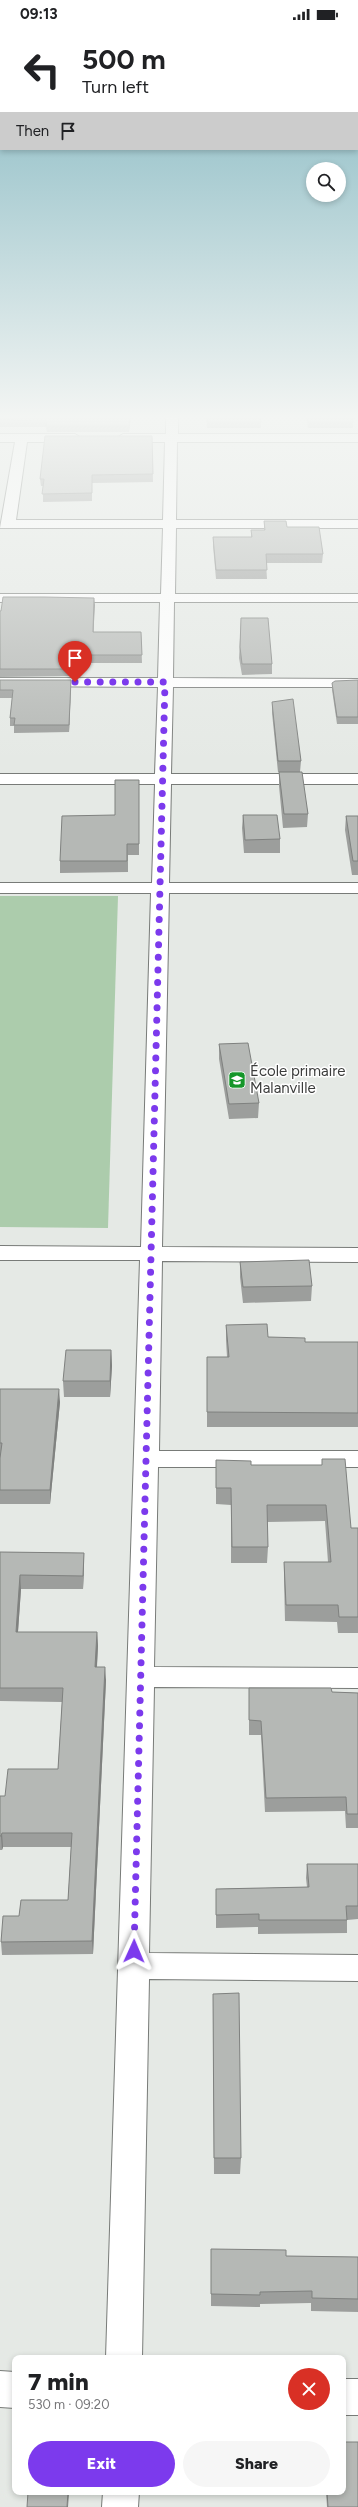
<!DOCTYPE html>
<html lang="en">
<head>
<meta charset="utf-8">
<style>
  body { margin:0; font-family:Figtree,sans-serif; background:#f6f6f6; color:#202124; height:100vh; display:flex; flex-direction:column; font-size:15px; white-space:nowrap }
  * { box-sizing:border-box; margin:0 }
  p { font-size:13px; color:#757577 }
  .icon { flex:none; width:22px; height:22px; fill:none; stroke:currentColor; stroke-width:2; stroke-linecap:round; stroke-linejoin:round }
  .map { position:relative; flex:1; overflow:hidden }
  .details { position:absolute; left:12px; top:2327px; width:334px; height:140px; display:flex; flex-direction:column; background:#fff; border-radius:8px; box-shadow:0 2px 6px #0003 }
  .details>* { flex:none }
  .guide { position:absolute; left:0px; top:0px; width:358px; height:122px; box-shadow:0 2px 6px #0003; background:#fff; color:#202124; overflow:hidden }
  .controls { position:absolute; left:306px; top:134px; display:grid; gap:8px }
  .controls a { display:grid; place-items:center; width:40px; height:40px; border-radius:50%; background:#fff; box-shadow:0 2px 6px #0003; font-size:20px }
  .pin { position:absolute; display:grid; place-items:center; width:34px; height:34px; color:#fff; margin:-41px -17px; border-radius:50% 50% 50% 0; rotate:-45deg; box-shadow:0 0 4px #0007 }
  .pin .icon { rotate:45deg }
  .me { position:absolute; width:44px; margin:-22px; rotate:1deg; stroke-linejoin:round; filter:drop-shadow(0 0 3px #0008) }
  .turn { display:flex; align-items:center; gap:14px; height:84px; padding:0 16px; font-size:18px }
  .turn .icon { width:52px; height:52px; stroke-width:2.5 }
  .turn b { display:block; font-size:28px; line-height:34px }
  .then { display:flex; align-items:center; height:38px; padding:0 16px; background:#0003; gap:8px; font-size:15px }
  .round { display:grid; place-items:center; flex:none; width:42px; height:42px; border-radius:21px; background:#f6f6f6 }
  .head { display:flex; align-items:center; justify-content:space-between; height:68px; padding:0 16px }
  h1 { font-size:24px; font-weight:800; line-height:30px }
  .primary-button { display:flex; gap:8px; margin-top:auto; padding:8px 16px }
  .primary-button a { flex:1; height:46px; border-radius:24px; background:#7c3aed; color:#fff; font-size:16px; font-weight:800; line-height:46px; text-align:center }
  .primary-button a+a { background:#f6f6f6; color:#202124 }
  .status { display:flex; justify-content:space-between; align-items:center; height:28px; padding:0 20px; background:#fff; direction:ltr }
  .status svg { height:11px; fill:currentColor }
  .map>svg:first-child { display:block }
  .green { fill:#acccac }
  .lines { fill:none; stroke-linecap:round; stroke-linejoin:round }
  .street-casing { stroke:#787b78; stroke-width:2 }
  .street { fill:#fff; fill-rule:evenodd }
  .wall { fill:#9c9e9c }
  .shaded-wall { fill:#7f817f }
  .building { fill:#b5b8b5; stroke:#7f817f }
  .route { stroke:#7c3aed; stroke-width:7; stroke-dasharray:0 12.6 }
  .labels { text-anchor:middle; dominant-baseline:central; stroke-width:3; stroke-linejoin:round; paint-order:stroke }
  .poi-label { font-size:15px; fill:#3c3d3c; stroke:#fff; text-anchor:start }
</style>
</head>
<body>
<div class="status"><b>09:13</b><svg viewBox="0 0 49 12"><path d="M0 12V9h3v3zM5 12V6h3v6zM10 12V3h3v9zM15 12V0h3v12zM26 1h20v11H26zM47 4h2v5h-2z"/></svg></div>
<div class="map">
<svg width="358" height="2479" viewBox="0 0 358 2479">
  <rect width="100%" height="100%" fill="#e5e9e5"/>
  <path class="green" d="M0 868H118L108 1200 0 1199Z"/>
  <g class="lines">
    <defs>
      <path id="street" d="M166 387H178V406H358V414H177L176 492H358V500H176L175 566H358V574H174L173 650 358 651V659H173L171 746H358V756H171L169 855H358V865H169L162 1219 358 1220V1234L162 1233 159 1423H358V1439H158L154 1639 358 1640V1660L154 1659 149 1925 358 1927V1953L149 1951 142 2330H106L140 1232H0V1218L141 1219 151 865H0V855H152L155 756H0V746H155L158 659 0 658V650H158L160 574H0V566H161L163 500H0L15 414H0V406H75L81 410 75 414H27L16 492H163L165 414H123L117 410 123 406H166Z
        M0 2343 15 2344V2380L0 2379Z
        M343 2351H358V2387H343Z
        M103 2464H139L138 2479H102Z"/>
    </defs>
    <use href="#street" class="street-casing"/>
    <use href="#street" class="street"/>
  </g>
  <path class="wall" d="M0 387H131L129 404H47L46 399H0Z
    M206 387H260L261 394V400H207Z
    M306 387H352L353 394V400H308Z
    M152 408 153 454 92 455V473L43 474V458H41L40 451Z
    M264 493 287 499 323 526 322 535H266L267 551H216L213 518V509H251V502H264Z
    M94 570 93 604H141L142 635H77V641H72V648L0 649V583Z
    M241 590 272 636V646L242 647 239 630Z
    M0 652H71L69 704 14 705V698H10V690L12 670H0Z
    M358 652V696H337L332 662V655Z
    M272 674 301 733 300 744 308 786 307 799 283 800 279 758V744H278L272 685Z
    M139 752V827H128V844L60 845V833L115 787Z
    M243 787 280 811V825H244L242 800Z
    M346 788H358V847H352L345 802Z
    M219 1016 259 1075 258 1090 229 1091 219 1031Z
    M240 1234 312 1258 311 1273 243 1275 240 1249Z
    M226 1297 268 1309 305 1314H358V1399H207V1329H227L226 1312Z
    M111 1322 112 1338 110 1369H64L63 1353Z
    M0 1361 60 1374 50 1476H0Z
    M322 1431 351 1500H358V1605H338L337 1594 285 1593 284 1551V1534H328L325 1493 267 1494 268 1519 267 1535H231V1477L216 1476V1432L251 1437H322Z
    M0 1524 84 1525V1538L83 1561H21L18 1604H97L98 1618 97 1639 106 1652 93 1926 2 1927 1 1914 19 1888 68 1872 71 1819H3L2 1822H0V1768H5L58 1741 62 1674 0 1673Z
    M249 1660 332 1664 358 1665V1800H346L345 1783 265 1784 261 1707H249Z
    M307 1836H358V1891L347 1892V1905L258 1906V1899L216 1900V1861L307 1859 306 1850Z
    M213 1966 241 2130 240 2146H214Z
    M211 2221 286 2228 358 2229V2284L311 2283V2275L260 2276V2279L211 2278Z
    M326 2464H343L358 2479H327Z"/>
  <path class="shaded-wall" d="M130 387H131L129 404V398Z
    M94 570 95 577 93 611V604Z
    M71 652V660L69 704V697Z
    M111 1322 112 1338 110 1369V1353Z
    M59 1361 60 1374 50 1476V1462Z
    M84 1525V1538L83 1561V1548Z
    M20 1547 21 1561 17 1617 16 1604Z
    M97 1604 98 1618 96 1652 95 1639Z
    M105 1639 106 1652 93 1926 92 1913Z
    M2 1805 3 1819 2 1822 1 1808Z
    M68 2464H69L68 2479H67Z"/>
  <path class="building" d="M0 387H130L129 398H46L47 393 0 392Z
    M207 387H260L261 394H207Z
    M307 387H352L353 394H308Z
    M45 408H152L153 446 92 447V465L42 466 44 451H40Z
    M264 493H286L287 499H319L323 526H266L267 542H216L213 509H252L251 502H265Z
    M3 569H44L94 570 93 604H141L142 627H77L76 633H72V641H0V583H1Z
    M241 590H268L272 636H242L240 619Z
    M0 652H71L69 697H14L15 690H10L13 662H0Z
    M358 652V689H337L332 655 335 653Z
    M293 671 301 733H278L272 674Z
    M279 744H302L308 786H284Z
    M115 752H139V816H127V833H60L62 788 115 787Z
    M243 787H277L280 811 245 812Z
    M346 788H358V833H353Z
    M248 1015 259 1075 229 1076 219 1016Z
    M309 1232 312 1258 243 1259 240 1234Z
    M267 1296 268 1309 305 1310V1314H358V1385L207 1384V1329H229L226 1297Z
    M66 1322H111L110 1353H63Z
    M0 1361H59L50 1462H0V1430L2 1415H0Z
    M322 1431H345L351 1500H358V1589H339L338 1577H286L284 1534H331L326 1477H267L268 1519H232L231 1460H216V1432L251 1433V1437H322Z
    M0 1524 84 1525 83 1548 20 1547 16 1604H97L95 1639H105L92 1913 1 1914 3 1888H19L21 1872H68L72 1805H2L1 1808H0V1768H5L8 1741H58L63 1660H0Z
    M249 1660H331L332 1664 358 1665V1786H347L346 1769 266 1770 261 1693 249 1692Z
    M307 1836H358V1878H346L347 1892H259V1886L216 1887V1861L309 1859Z
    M239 1965 241 2130H214L213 1966Z
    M211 2221 286 2222V2228L358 2229V2271L312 2270V2263L260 2264V2267L211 2266Z
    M343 2414H358V2479H328L327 2464H343Z
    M28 2464H68L67 2479H27Z"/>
  <linearGradient id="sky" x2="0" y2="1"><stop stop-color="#7fb5bf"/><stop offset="0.53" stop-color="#f3f5f3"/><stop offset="1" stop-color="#f3f5f3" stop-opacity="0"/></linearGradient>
  <rect width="358" height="734" fill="url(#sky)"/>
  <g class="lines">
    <path class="route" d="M75 654H165L134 1923"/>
  </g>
  <defs>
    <symbol id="school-square" viewBox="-11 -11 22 22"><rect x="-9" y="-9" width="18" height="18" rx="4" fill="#149629" stroke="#fff"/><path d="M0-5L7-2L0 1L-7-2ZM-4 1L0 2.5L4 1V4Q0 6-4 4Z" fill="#fff"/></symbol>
  </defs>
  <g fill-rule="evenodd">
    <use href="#school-square" x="227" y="1042" width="20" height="20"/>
  </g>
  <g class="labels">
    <g class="poi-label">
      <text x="250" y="1043">École primaire<tspan x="250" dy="17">Malanville</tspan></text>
    </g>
  </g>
</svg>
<div class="controls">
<a><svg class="icon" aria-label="search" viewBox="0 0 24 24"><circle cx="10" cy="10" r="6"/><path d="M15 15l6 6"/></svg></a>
</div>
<div class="pin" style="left:75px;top:654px;background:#d93025"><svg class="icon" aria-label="arrive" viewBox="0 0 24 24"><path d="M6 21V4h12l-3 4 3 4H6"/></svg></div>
<svg class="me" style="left:134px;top:1923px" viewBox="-20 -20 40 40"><path d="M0-17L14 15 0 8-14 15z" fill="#7c3aed" stroke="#fff" stroke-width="4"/></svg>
<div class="guide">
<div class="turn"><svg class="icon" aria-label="left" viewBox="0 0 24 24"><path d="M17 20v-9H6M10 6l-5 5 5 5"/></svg><div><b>500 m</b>Turn left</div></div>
<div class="then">Then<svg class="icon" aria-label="arrive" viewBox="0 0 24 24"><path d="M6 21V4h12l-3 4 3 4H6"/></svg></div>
</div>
<section class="details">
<div class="head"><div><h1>7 min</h1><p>530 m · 09:20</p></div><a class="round" style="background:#d93025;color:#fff"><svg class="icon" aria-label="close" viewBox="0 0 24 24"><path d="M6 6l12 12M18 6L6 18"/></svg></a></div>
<div class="primary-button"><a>Exit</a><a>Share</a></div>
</section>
</div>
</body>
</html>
